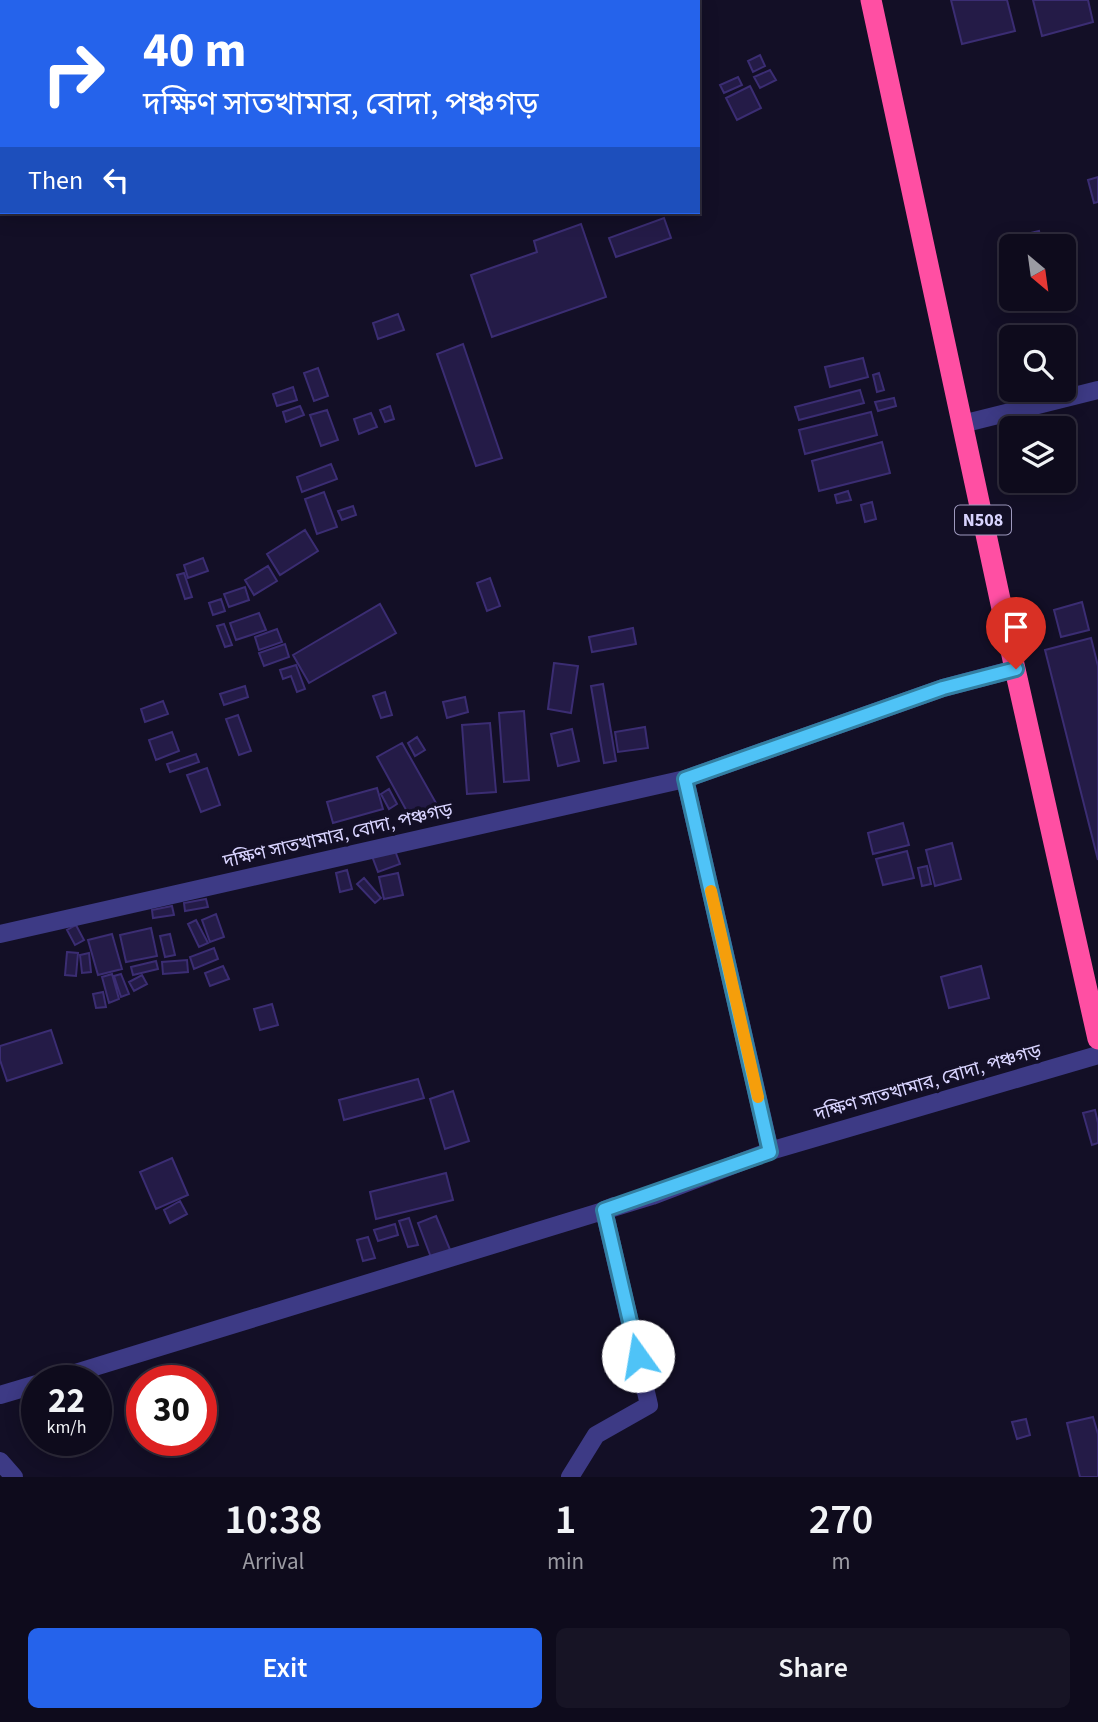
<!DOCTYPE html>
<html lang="en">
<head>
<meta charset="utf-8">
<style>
  body { margin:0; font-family:"Source Sans 3","Noto Sans Bengali",sans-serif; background:#171425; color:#f1f3f6; height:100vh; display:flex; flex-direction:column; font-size:26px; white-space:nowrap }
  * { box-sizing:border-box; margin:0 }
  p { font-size:23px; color:#9b9ba3 }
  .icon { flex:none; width:38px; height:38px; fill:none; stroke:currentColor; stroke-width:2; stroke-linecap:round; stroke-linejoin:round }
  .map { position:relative; height:1477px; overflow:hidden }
  .side { display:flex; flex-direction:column; background:#0e0b1c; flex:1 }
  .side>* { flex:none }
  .banner { position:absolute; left:0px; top:0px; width:700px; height:214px; box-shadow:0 4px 18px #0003,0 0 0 2px #2e2b3b; background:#2563eb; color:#fff; overflow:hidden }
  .needle { width:46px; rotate:151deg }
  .buttons { position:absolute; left:999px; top:234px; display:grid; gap:14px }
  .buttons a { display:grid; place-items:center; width:77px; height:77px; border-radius:10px; background:#0e0b1c; box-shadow:0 4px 18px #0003,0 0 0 2px #2e2b3b; font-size:35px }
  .speed { position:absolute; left:21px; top:1365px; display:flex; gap:14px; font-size:35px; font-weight:700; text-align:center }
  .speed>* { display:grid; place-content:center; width:91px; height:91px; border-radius:50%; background:#0e0b1c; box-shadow:0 4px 18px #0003,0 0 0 2px #2e2b3b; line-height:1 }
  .speed small { font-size:18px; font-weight:400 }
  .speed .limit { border:10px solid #d22; background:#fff; color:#111 }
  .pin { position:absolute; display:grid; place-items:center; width:60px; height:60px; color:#fff; margin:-72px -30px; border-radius:50% 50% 50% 0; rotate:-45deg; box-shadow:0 0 7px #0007 }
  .pin .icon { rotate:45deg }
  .me { position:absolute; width:77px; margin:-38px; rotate:347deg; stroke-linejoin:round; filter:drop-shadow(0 0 5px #0008) }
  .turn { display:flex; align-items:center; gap:24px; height:147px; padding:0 28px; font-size:32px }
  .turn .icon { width:91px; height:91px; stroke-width:2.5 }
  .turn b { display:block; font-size:49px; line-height:60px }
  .then { display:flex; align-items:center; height:66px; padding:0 28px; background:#0003; gap:14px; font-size:26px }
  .eta { display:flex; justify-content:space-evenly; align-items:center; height:119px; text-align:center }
  .eta b { font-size:42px; font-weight:600; line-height:49px }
  .action { display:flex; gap:14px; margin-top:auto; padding:14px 28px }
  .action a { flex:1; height:80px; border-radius:10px; background:#2563eb; color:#fff; font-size:28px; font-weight:600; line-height:80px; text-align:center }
  .action a+a { background:#171425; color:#f1f3f6 }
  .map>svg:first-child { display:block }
  .building { fill:#241b47; stroke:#3b2d73; stroke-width:2 }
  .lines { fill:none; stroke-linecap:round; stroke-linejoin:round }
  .street { stroke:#3d3a85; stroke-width:18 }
  .highway { stroke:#ff4fa3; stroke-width:21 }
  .route-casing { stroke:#337fa1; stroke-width:18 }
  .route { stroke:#4fc3f7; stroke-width:12 }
  .slow { stroke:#f59e0b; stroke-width:12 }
  .labels { text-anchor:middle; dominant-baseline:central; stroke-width:7; stroke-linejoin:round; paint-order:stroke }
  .shield { fill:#130f26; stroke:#9e99be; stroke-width:2 }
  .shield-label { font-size:18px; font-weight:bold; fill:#d9d4ff }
  .street-label { font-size:19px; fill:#d9d4ff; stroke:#130f26 }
</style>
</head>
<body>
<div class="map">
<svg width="1098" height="1477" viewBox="0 0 1098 1477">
  <rect width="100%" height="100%" fill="#130f26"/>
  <path class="building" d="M366 0H458L459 2H361Z
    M486 0H604L605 2H486Z
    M951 0H1007L1015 31 962 44Z
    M1033 0H1088L1093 22 1042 36Z
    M760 55 765 66 753 72 748 61Z
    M770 70 776 80 760 88 754 77Z
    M738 77 742 85 724 93 720 85Z
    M750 86 761 108 737 120 726 98Z
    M1098 177V202L1094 203 1088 180Z
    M664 218 671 238 616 257 609 238Z
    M581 224 606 297 492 337 471 275 537 252 534 241Z
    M1039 231 1043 247H1013L1010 238Z
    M398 314 404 330 378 339 373 323Z
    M463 344 502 458 476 466 437 354Z
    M863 358 868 377 830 387 825 367Z
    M318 368 328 396 314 401 304 373Z
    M879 373 884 390 877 392 873 375Z
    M293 387 297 400 277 406 273 394Z
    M860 390 864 403 799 420 795 407Z
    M894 398 896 406 878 411 875 402Z
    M300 406 304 415 286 422 283 412Z
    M390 406 394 419 385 422 380 410Z
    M327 410 338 440 321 446 310 415Z
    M871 412 877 435 805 454 799 430Z
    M371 413 377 427 359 434 354 419Z
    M882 442 890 473 819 491 812 461Z
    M331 464 337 479 302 492 297 477Z
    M848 491 851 500 837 503 835 495Z
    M324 492 337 527 317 534 305 499Z
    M872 502 876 519 865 522 861 505Z
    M353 506 356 515 342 520 338 511Z
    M305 530 318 551 280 575 267 554Z
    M203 558 208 571 188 578 184 565Z
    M268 566 277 581 254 595 245 580Z
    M184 573 192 597 185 599 177 575Z
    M490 578 500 606 487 611 477 583Z
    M245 587 249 600 229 607 224 594Z
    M221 599 225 611 213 615 209 603Z
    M1082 602 1089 630 1061 637 1054 610Z
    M380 604 396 633 309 683 293 655Z
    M259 613 266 630 236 640 230 623Z
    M224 624 232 645 225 647 217 626Z
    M633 628 636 644 592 652 589 637Z
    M277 629 282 642 259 650 255 637Z
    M1091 638 1098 666V860L1045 650Z
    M285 644 289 657 264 666 259 653Z
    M554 663 578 666 571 713 548 709Z
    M296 665 305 689 297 692 291 676 283 679 280 670Z
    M603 684 616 761 604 763 591 686Z
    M245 686 248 697 224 705 220 694Z
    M385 692 392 715 381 718 373 696Z
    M465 697 468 712 447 718 443 702Z
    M163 701 168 714 145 722 141 709Z
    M524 711 529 780 504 782 499 713Z
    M238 715 251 751 239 755 226 719Z
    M490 723 496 792 467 794 462 725Z
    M645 727 648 748 618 752 615 732Z
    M572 729 579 761 558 766 551 734Z
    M172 732 179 751 156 760 149 740Z
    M417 737 425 750 415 756 408 743Z
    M402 743 436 803 410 817 377 757Z
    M196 754 199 762 170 772 167 764Z
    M207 768 220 805 201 812 187 775Z
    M377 788 383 809 333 823 327 802Z
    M389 789 397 804 389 809 381 794Z
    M903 823 909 845 873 854 868 833Z
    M952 843 961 879 935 886 926 850Z
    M394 848 400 864 378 872 372 856Z
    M907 851 914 878 883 885 876 859Z
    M927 866 931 884 922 886 918 868Z
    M347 870 352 889 340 892 336 873Z
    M398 873 403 895 384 899 379 877Z
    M364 878 381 898 375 903 357 884Z
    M206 899 208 907 185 911 184 903Z
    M172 906 174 915 153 918 152 910Z
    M216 914 224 937 210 942 202 920Z
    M196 920 208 943 199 947 188 924Z
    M76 925 84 940 75 945 67 930Z
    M151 928 157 956 126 962 120 935Z
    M112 934 122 969 98 975 88 940Z
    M170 934 175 955 165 957 160 936Z
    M214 948 218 959 194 969 190 957Z
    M67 952 78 953 76 976 65 975Z
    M89 953 91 972 82 973 80 955Z
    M187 960 188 972 163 974 162 962Z
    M156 961 158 969 133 975 131 967Z
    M223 966 229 979 210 986 205 973Z
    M981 966 989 998 949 1008 941 977Z
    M112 974 119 999 109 1003 102 977Z
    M121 974 129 994 121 997 114 976Z
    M142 975 147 984 134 991 129 982Z
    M103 992 106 1007 96 1008 93 994Z
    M272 1004 278 1025 260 1030 254 1009Z
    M51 1030 62 1063 7 1081 0 1060V1046Z
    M418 1079 424 1098 344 1120 339 1100Z
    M453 1091 469 1141 445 1149 430 1099Z
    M1095 1110 1098 1123V1143L1092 1145 1083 1113Z
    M172 1158 188 1195 156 1209 140 1172Z
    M446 1173 453 1200 376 1219 370 1192Z
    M180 1201 187 1214 170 1223 164 1210Z
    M436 1216 451 1252 432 1260 418 1223Z
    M409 1218 418 1245 408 1247 399 1221Z
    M395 1224 398 1235 378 1241 374 1230Z
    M368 1237 375 1258 363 1261 357 1240Z
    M1093 1417 1098 1434V1477H1080L1067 1423Z
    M1026 1419 1030 1435 1017 1439 1012 1422Z"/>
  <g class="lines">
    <path class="street" d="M962 424 1098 390
      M685 779 770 1151 760 1155
      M0 934 685 779 943 688 1015 669
      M49 1381 652 1196 770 1151 1098 1055
      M0 1395 37 1384
      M0 1461 14 1477
      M570 1477 596 1435 649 1405 604 1210 614 1206"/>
    <path class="highway" d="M871 0 1015 669 1098 1039"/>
  </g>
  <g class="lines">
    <defs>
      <path id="route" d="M638 1356 604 1210 770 1152 685 779 943 688 1016 669"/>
    </defs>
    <use href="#route" class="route-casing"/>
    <use href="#route" class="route"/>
    <path class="slow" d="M711 891 758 1097"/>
  </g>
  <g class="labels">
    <rect class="shield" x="955" y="505.5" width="56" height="29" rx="5"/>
    <g class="shield-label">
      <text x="983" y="520">N508</text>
    </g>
    <g class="street-label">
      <text transform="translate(338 836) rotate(-13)">দক্ষিণ সাতখামার, বোদা, পঞ্চগড়</text>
      <text transform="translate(928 1083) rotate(-16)">দক্ষিণ সাতখামার, বোদা, পঞ্চগড়</text>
    </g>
  </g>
</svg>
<div class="buttons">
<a><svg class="needle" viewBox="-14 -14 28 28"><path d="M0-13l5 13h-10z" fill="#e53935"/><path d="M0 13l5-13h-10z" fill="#9b9ba3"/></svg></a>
<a><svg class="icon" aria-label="search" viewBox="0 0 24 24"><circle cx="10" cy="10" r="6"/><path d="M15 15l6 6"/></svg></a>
<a><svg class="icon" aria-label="layers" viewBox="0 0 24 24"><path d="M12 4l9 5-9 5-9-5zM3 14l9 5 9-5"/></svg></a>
</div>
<div class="speed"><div>22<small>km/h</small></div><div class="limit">30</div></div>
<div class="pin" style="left:1016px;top:669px;background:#d93025"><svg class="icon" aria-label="arrive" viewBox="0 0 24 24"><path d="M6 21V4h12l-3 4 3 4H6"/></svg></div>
<svg class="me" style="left:638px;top:1356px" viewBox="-20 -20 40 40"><circle r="19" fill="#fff"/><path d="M0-13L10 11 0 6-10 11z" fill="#4fc3f7"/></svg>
<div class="banner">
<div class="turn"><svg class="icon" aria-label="right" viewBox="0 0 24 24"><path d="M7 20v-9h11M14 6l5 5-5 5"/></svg><div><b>40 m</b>দক্ষিণ সাতখামার, বোদা, পঞ্চগড়</div></div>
<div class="then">Then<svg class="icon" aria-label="left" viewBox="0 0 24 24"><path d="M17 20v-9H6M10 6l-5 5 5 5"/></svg></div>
</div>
</div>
<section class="side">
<div class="eta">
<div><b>10:38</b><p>Arrival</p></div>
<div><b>1</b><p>min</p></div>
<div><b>270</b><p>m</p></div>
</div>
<div class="action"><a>Exit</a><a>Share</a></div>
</section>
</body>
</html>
